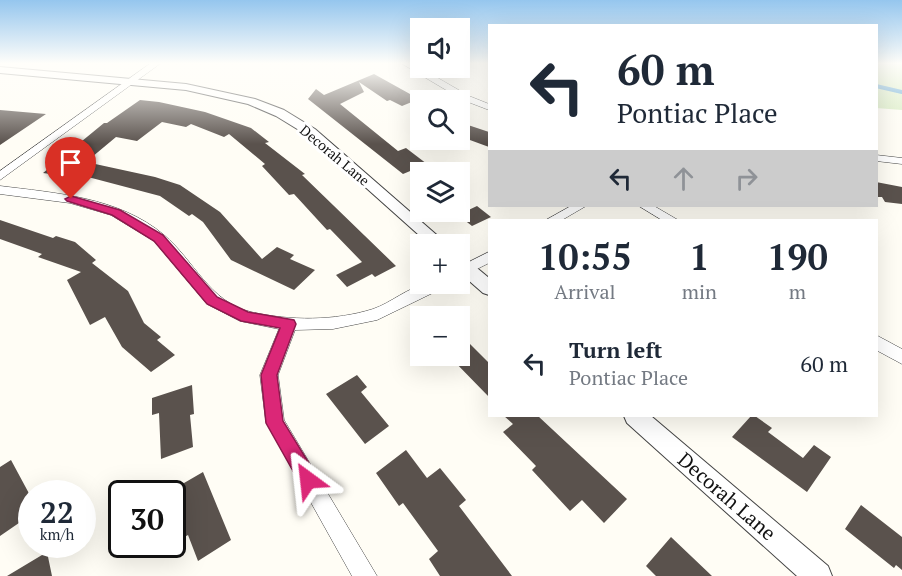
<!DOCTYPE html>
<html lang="en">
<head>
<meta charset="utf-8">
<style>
  body { margin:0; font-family:"PT Serif",serif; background:#f2f2f3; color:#1f2937; height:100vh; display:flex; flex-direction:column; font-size:22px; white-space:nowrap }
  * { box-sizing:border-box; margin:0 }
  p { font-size:20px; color:#747a83 }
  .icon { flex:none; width:33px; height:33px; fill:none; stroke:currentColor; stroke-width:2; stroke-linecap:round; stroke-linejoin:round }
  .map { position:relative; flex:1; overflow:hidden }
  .side { position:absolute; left:488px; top:219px; width:390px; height:198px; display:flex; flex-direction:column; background:#fff; border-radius:0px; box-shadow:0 6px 24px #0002 }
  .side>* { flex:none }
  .top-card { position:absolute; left:488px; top:24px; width:390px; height:183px; border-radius:0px; box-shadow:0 6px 24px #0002; background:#fff; color:#1f2937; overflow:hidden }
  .controls { position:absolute; left:410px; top:18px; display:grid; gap:12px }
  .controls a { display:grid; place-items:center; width:60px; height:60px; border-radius:0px; background:#fff; box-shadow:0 6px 24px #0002; font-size:30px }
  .speed { position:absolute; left:18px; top:480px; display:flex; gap:12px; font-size:30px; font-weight:700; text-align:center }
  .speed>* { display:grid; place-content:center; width:78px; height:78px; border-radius:50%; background:#fff; box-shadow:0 6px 24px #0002; line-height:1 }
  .speed small { font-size:15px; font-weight:400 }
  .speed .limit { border:3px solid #111; border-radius:9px; background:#fff; color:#111 }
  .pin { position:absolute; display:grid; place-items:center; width:51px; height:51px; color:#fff; margin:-62px -26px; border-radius:50% 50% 50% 0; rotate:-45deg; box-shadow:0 0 6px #0007 }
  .pin .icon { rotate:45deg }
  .me { position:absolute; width:66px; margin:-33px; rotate:330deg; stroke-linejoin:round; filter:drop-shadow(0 0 4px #0008) }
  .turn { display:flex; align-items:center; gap:21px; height:126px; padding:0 30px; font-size:27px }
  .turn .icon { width:78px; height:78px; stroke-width:2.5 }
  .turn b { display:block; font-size:42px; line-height:51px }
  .lanes { display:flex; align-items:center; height:57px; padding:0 30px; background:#0003; justify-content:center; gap:30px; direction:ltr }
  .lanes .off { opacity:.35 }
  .eta { display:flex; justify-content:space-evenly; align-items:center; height:102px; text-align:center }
  .eta b { font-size:36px; font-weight:800; line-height:42px }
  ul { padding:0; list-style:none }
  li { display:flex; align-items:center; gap:18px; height:84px; padding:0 30px }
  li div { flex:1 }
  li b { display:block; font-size:22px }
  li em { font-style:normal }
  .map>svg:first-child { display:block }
  .green { fill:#d5ebbd }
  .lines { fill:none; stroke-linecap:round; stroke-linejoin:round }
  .stream { stroke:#3f96cf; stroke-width:4 }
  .building { fill:#5a524d }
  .minor-casing { stroke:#444; stroke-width:1 }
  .tertiary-casing { stroke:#444; stroke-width:2 }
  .minor { fill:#fff; fill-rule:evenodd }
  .tertiary { fill:#fff; fill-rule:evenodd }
  .route { fill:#db2777; stroke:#8e194d; stroke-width:1.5 }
  .labels { text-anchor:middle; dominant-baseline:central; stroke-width:6; stroke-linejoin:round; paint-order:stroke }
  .far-street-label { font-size:14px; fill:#111; stroke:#fff }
  .near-street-label { font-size:20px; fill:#111; stroke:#fff }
</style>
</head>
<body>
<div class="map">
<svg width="902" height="576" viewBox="0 0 902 576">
  <rect width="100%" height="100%" fill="#fffdf5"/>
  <path class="green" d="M876 63H902V110L876 108Z"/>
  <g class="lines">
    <path class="stream" d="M876 86 902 92"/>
  </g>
  <path class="building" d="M374 74 419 99 402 106 390 100 387 101 359 82 364 92 340 104 398 151 406 148 427 164 403 174 308 99 316 89 324 95Z
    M140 100 159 102 205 112 251 128 269 142 265 143 305 174 302 175 396 266 375 277 372 274 347 287 336 275 362 262 330 229 327 230 294 194 289 195 262 166 265 164 229 134 224 137 191 124 186 127 162 122 137 141 116 137 86 162 155 177 180 185 220 212 262 259 277 247 294 255 290 259 315 270 294 290 231 260 203 222 192 214 189 216 160 196 69 172 65 176 43 173 104 123H107Z
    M0 110 46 114 0 145Z
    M459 122 489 132V147L459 136Z
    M876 182 902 187V204L885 202 882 197H876Z
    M477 206 491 217 472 226 458 215Z
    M0 220 53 238 56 236 75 242 96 260 92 263 128 291 144 323 161 337 157 340 175 355 151 372 122 347 105 317 90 325 67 280 81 272 38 257 42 254 0 239Z
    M459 333 489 363V397L449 356H459Z
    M357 375 367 387 361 392 389 426 365 444 326 394Z
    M192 385 194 414 190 415 193 447 161 459 159 413 152 415V398Z
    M504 416H538L627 499 604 523 582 500 570 511 532 470 536 466 503 432 513 424Z
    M751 416H755L772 428 768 432 803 458 814 445 831 457 807 492 732 437Z
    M406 450 427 478 440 468 466 500 459 506 512 576H440L429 559 438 551 403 503 399 506 376 473Z
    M11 460 32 499V514L0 536V467Z
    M203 472 231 540 198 561 188 535 172 544V490Z
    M861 505 902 537V570L896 565 894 568 845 529Z
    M671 537 712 576H656L646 566Z
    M47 552 52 576H7Z"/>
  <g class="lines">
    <defs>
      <path id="minor" d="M151 63H161L0 180V171Z
        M401 63H412L469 96 489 104V110L463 100Z
        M876 155 902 158V164L876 161Z
        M0 186C55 193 119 197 164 235 194 260 209 302 251 312 290 321 335 321 373 309 391 303 408 287 427 284 433 283 439 284 445 284L443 288 377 320 333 329 295 330 278 375 284 420 377 576H352L266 422 260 375 279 329 240 321 207 304 154 241 111 215 70 203 0 194Z
        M571 206H586L562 220H546Z
        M639 206H654L678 220H662Z
        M489 252V263L459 278V267Z
        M876 335 902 349V364L876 350Z"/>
      <path id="tertiary" d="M0 67 186 84 255 99 284 110 315 129 447 244H429L307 135 276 116 248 104 186 90 0 73Z
        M459 256 465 258 489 278V295L483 293 459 272Z
        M624 416H651L828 566 832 576H797L627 423Z"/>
    </defs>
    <use href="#minor" class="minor-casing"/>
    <use href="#tertiary" class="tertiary-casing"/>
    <use href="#minor" class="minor"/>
    <use href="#tertiary" class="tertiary"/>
  </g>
  <linearGradient id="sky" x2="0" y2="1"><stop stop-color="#95c6ee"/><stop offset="0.44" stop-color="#fffefa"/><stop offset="1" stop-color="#fffefa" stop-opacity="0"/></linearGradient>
  <rect width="902" height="144" fill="url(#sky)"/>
  <path class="route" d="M71 196 120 210 163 235 217 297 248 312 294 320 296 324 277 375 283 421 315 473 318 480 315 487 308 489 302 487 266 423 261 375 280 328 241 321 207 304 154 241 112 215 67 201 65 199Z"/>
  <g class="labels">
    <g class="far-street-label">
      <text transform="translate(335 155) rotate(40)">Decorah Lane</text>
    </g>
    <g class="near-street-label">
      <text transform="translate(727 496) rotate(41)">Decorah Lane</text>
    </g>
  </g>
</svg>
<div class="controls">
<a><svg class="icon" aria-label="sound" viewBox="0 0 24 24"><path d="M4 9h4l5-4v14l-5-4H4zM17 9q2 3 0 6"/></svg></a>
<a><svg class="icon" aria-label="search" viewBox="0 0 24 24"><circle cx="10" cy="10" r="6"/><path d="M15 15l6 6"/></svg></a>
<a><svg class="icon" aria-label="layers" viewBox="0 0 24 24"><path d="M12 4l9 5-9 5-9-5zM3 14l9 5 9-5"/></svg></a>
<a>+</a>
<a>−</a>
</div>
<div class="speed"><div>22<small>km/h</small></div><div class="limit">30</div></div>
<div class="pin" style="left:71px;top:199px;background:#d93025"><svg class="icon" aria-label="arrive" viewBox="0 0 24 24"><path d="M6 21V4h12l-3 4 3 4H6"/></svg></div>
<svg class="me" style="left:308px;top:480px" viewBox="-20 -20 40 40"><path d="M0-17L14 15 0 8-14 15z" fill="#db2777" stroke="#fff" stroke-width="4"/></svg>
<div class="top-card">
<div class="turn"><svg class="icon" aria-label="left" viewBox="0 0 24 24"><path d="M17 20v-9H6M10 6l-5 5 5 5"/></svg><div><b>60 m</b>Pontiac Place</div></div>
<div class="lanes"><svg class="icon" aria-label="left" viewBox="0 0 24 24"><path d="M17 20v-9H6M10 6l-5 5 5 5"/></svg><svg class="icon off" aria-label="ahead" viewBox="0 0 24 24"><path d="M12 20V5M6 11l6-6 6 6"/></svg><svg class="icon off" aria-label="right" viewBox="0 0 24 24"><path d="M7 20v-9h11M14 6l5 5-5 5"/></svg></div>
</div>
<section class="side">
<div class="eta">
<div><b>10:55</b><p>Arrival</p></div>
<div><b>1</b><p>min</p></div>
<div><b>190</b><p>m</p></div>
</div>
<ul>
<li><svg class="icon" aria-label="left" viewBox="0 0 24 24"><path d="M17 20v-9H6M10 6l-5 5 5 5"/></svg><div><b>Turn left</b><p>Pontiac Place</p></div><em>60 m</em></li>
</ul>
</section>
</div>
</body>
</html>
